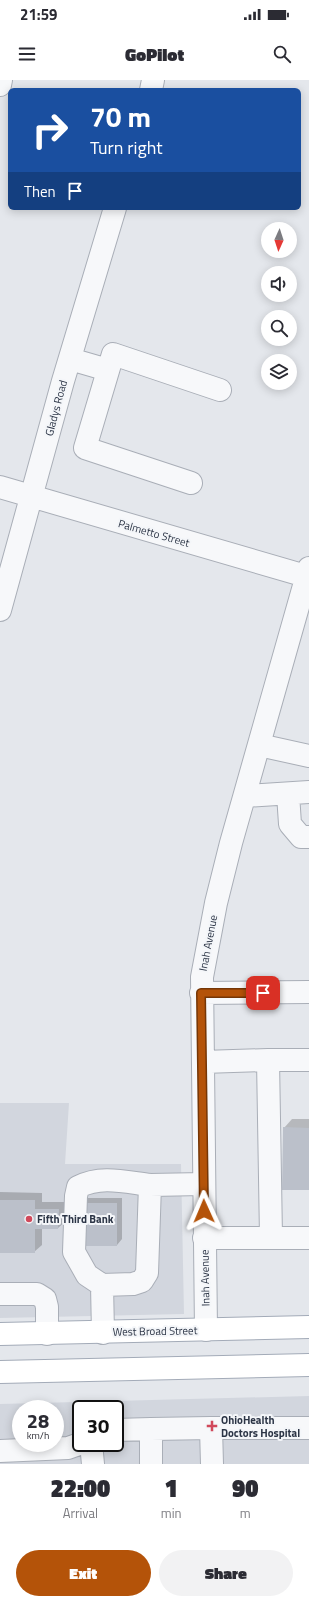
<!DOCTYPE html>
<html lang="en">
<head>
<meta charset="utf-8">
<style>
  body { margin:0; font-family:"Titillium Web",sans-serif; background:#f2f2f3; color:#2b2b33; height:100vh; display:flex; flex-direction:column; font-size:15px; white-space:nowrap }
  * { box-sizing:border-box; margin:0 }
  p { font-size:13px; color:#7c7c81 }
  .icon { flex:none; width:22px; height:22px; fill:none; stroke:currentColor; stroke-width:2; stroke-linecap:round; stroke-linejoin:round }
  .map { position:relative; height:1384px; overflow:hidden }
  .side { display:flex; flex-direction:column; background:#fff; flex:1 }
  .side>* { flex:none }
  .hud { position:absolute; left:8px; top:8px; width:293px; height:122px; border-radius:6px; box-shadow:0 2px 10px #0003; background:#1a4fa0; color:#fff; overflow:hidden }
  .needle { width:26px; rotate:183deg }
  .buttons { position:absolute; left:261px; top:142px; display:grid; gap:8px }
  .buttons a { display:grid; place-items:center; width:36px; height:36px; border-radius:50%; background:#fff; box-shadow:0 2px 10px #0003; font-size:20px }
  .speed { position:absolute; left:12px; top:1320px; display:flex; gap:8px; font-size:20px; font-weight:700; text-align:center }
  .speed>* { display:grid; place-content:center; width:52px; height:52px; border-radius:50%; background:#fff; box-shadow:0 2px 10px #0003; line-height:1 }
  .speed small { font-size:10px; font-weight:400 }
  .speed .limit { border:2px solid #111; border-radius:6px; background:#fff; color:#111 }
  .pin { position:absolute; display:grid; place-items:center; width:34px; height:34px; color:#fff; margin:-17px; border-radius:8px; box-shadow:0 2px 6px #0006 }
  .me { position:absolute; width:44px; margin:-22px; rotate:359deg; stroke-linejoin:round; filter:drop-shadow(0 0 3px #0008) }
  .turn { display:flex; align-items:center; gap:14px; height:84px; padding:0 16px; font-size:18px }
  .turn .icon { width:52px; height:52px; stroke-width:2.5 }
  .turn b { display:block; font-size:28px; line-height:34px }
  .then { display:flex; align-items:center; height:38px; padding:0 16px; background:#0003; gap:8px; font-size:15px }
  .eta { display:flex; justify-content:space-evenly; align-items:center; height:68px; text-align:center }
  .eta b { font-size:24px; font-weight:800; line-height:28px }
  .button { display:flex; gap:8px; margin-top:auto; padding:8px 16px }
  .button a { flex:1; height:46px; border-radius:24px; background:#b45309; color:#fff; font-size:16px; font-weight:800; line-height:46px; text-align:center }
  .button a+a { background:#f2f2f3; color:#2b2b33 }
  .status { display:flex; justify-content:space-between; align-items:center; height:28px; padding:0 20px; background:#fff; direction:ltr }
  .status svg { height:11px; fill:currentColor }
  header { display:flex; justify-content:space-between; align-items:center; height:52px; padding:0 16px; background:#fff; font-size:18px; font-weight:800 }
  .map>svg:first-child { display:block }
  .built { fill:#d2d6de; fill-rule:evenodd }
  .shadow { fill:#0003 }
  .building { fill:#bbc0ca }
  .lines { fill:none; stroke-linecap:round; stroke-linejoin:round }
  .minor-casing { stroke:#a9aeb7; stroke-width:24 }
  .major-casing { stroke:#a3abb8; stroke-width:24 }
  .minor { stroke:#f7f8fa; stroke-width:22 }
  .major { stroke:#fff; stroke-width:22 }
  .route-casing { stroke:#753606; stroke-width:10 }
  .route { stroke:#b45309; stroke-width:7 }
  .poi-dot { fill:#d1495b; stroke:#f4f6f9; stroke-width:1.5 }
  .labels { text-anchor:middle; dominant-baseline:central; stroke-width:4; stroke-linejoin:round; paint-order:stroke }
  .street-label { font-size:11px; fill:#2b3445; stroke:#f4f6f9 }
  .poi-label { font-size:11px; font-weight:bold; fill:#2b3445; stroke:#f4f6f9; text-anchor:start }
</style>
</head>
<body>
<div class="status"><b>21:59</b><svg viewBox="0 0 49 12"><path d="M0 12V9h3v3zM5 12V6h3v6zM10 12V3h3v9zM15 12V0h3v12zM26 1h20v11H26zM47 4h2v5h-2z"/></svg></div>
<header><svg class="icon" aria-label="menu" viewBox="0 0 24 24"><path d="M4 6h16M4 12h16M4 18h16"/></svg>GoPilot<svg class="icon" aria-label="search" viewBox="0 0 24 24"><circle cx="10" cy="10" r="6"/><path d="M15 15l6 6"/></svg></header>
<div class="map">
<svg width="309" height="1384" viewBox="0 0 309 1384">
  <rect width="100%" height="100%" fill="#e4e7ec"/>
  <path class="built" d="M0 1023H69L65 1084H181L184 1234 0 1238Z
    M309 1316V1384H0V1324ZM21 1329H55V1363H21ZM81 1329H115V1363H81Z"/>
  <path class="shadow" d="M292 1039H309V1109L284 1048Z
    M0 1112 42 1113V1122H66V1141L58 1148H42V1165L34 1172H0Z
    M86 1118H122V1159L117 1165H81Z"/>
  <path class="building" d="M283 1047 309 1048V1110H282Z
    M0 1120H35V1129H59L58 1149H35V1173H0Z
    M79 1123H117V1166H80Z"/>
  <g class="lines">
    <defs>
      <path id="minor" d="M0 5 1 0
        M151 10 153 0
        M70 279 108 290
        M191 403 85 368 113 274 220 310
        M0 407 309 497
        M0 530 63 301 115 128
        M259 665 309 676
        M288 714 290 744 301 757H309
        M245 716 309 712
        M201 913 309 912
        M203 982 268 980
        M271 1157 268 980H309
        M204 1158H309
        M102 1205 87 1195 74 1172 76 1116 78 1107C101 1095 125 1102 150 1105
        M0 1214H37L45 1219 47 1227V1254
        M206 1250 202 897 216 823 231 763 309 488
        M103 1253 102 1205 133 1204 142 1201 147 1193 150 1105 203 1104
        M211 1348H309
        M151 1349 211 1348 212 1384
        M115 1350 151 1349V1384
        M91 1363 93 1384
        M0 1371 68 1368 82 1363"/>
      <path id="major" d="M0 1254 309 1247
        M0 1292 309 1285"/>
    </defs>
    <use href="#minor" class="minor-casing"/>
    <use href="#major" class="major-casing"/>
    <use href="#minor" class="minor"/>
    <use href="#major" class="major"/>
  </g>
  <g class="lines">
    <defs>
      <path id="route" d="M204 1131 201 913H263"/>
    </defs>
    <use href="#route" class="route-casing"/>
    <use href="#route" class="route"/>
  </g>
  <g class="poi-dot">
    <circle cx="29" cy="1139" r="4"/>
    <path d="M210 1340h4v4h4v4h-4v4h-4v-4h-4v-4h4z"/>
  </g>
  <g class="labels">
    <g class="street-label">
      <text transform="translate(56 328) rotate(-75)">Gladys Road</text>
      <text transform="translate(154 453) rotate(16)">Palmetto Street</text>
      <text transform="translate(208 863) rotate(-79)">Inah Avenue</text>
      <text transform="translate(205 1198) rotate(-91)">Inah Avenue</text>
      <text transform="translate(155 1251) rotate(-1)">West Broad Street</text>
    </g>
    <g class="poi-label">
      <text x="37" y="1139">Fifth Third Bank</text>
      <text x="221" y="1340">OhioHealth<tspan x="221" dy="13">Doctors Hospital</tspan></text>
    </g>
  </g>
</svg>
<div class="buttons">
<a><svg class="needle" viewBox="-14 -14 28 28"><path d="M0-13l5 13h-10z" fill="#e53935"/><path d="M0 13l5-13h-10z" fill="#7c7c81"/></svg></a>
<a><svg class="icon" aria-label="sound" viewBox="0 0 24 24"><path d="M4 9h4l5-4v14l-5-4H4zM17 9q2 3 0 6"/></svg></a>
<a><svg class="icon" aria-label="search" viewBox="0 0 24 24"><circle cx="10" cy="10" r="6"/><path d="M15 15l6 6"/></svg></a>
<a><svg class="icon" aria-label="layers" viewBox="0 0 24 24"><path d="M12 4l9 5-9 5-9-5zM3 14l9 5 9-5"/></svg></a>
</div>
<div class="speed"><div>28<small>km/h</small></div><div class="limit">30</div></div>
<div class="pin" style="left:263px;top:913px;background:#d93025"><svg class="icon" aria-label="arrive" viewBox="0 0 24 24"><path d="M6 21V4h12l-3 4 3 4H6"/></svg></div>
<svg class="me" style="left:204px;top:1131px" viewBox="-20 -20 40 40"><path d="M0-17L14 15 0 8-14 15z" fill="#b45309" stroke="#fff" stroke-width="4"/></svg>
<div class="hud">
<div class="turn"><svg class="icon" aria-label="right" viewBox="0 0 24 24"><path d="M7 20v-9h11M14 6l5 5-5 5"/></svg><div><b>70 m</b>Turn right</div></div>
<div class="then">Then<svg class="icon" aria-label="arrive" viewBox="0 0 24 24"><path d="M6 21V4h12l-3 4 3 4H6"/></svg></div>
</div>
</div>
<section class="side">
<div class="eta">
<div><b>22:00</b><p>Arrival</p></div>
<div><b>1</b><p>min</p></div>
<div><b>90</b><p>m</p></div>
</div>
<div class="button"><a>Exit</a><a>Share</a></div>
</section>
</body>
</html>
